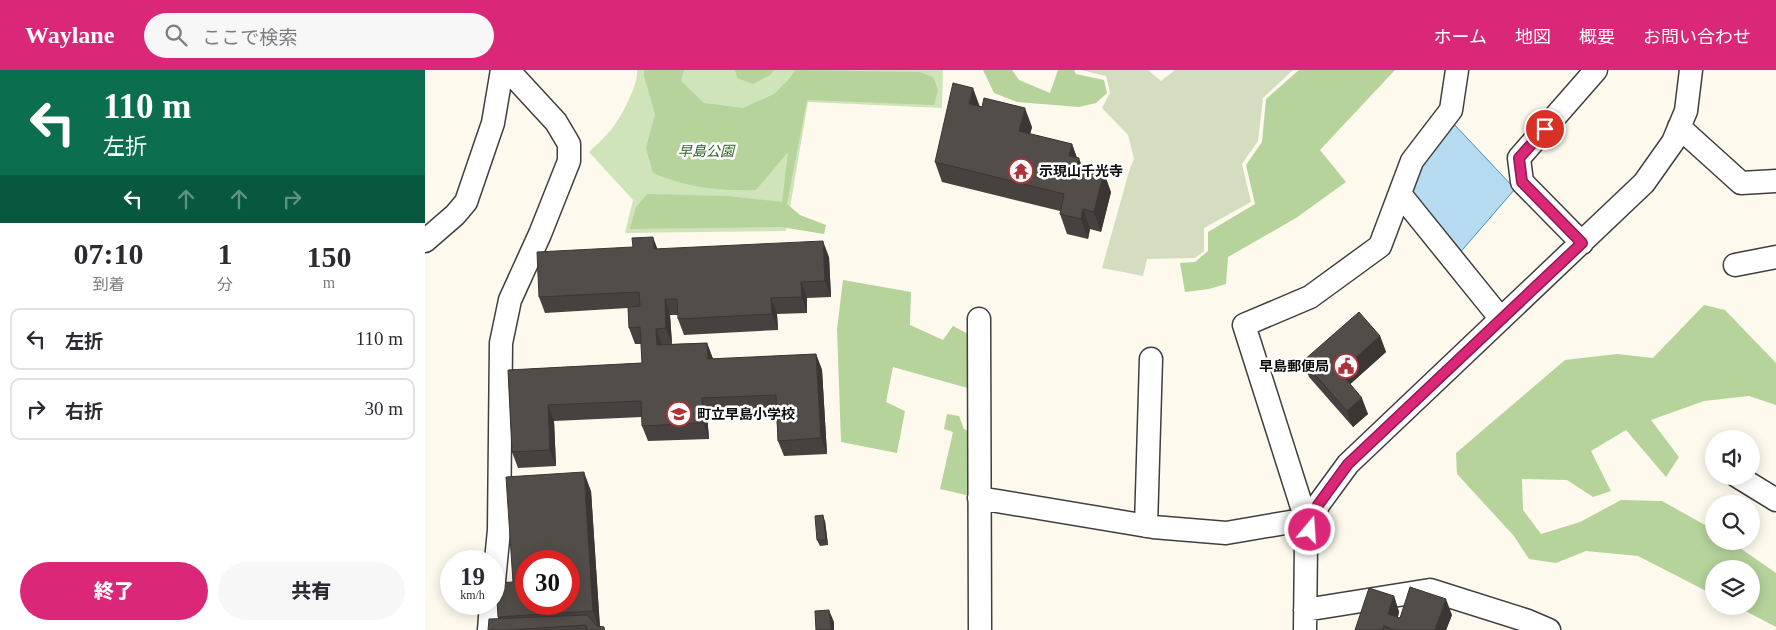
<!DOCTYPE html>
<html lang="ja">
<head>
<meta charset="utf-8">
<style>
  body { margin:0; font-family:"Times New Roman","Noto Sans JP",serif; background:#f7f7f7; color:#2b2b33; height:100vh; display:flex; flex-direction:column; font-size:19px; white-space:nowrap }
  * { box-sizing:border-box; margin:0 }
  p { font-size:16px; color:#7c7c81 }
  .icon { flex:none; width:28px; height:28px; fill:none; stroke:currentColor; stroke-width:2; stroke-linecap:round; stroke-linejoin:round }
  .map { position:relative; flex:1; overflow:hidden }
  .sheet { display:flex; flex-direction:column; background:#fff; width:425px }
  .sheet>* { flex:none }
  .banner { background:#0b6e4f; color:#fff; overflow:hidden }
  .tools { position:absolute; left:1280px; top:360px; display:grid; gap:10px }
  .tools a { display:grid; place-items:center; width:55px; height:55px; border-radius:50%; background:#fff; box-shadow:0 2px 12px #0003; font-size:25px }
  .speed { position:absolute; left:15px; top:480px; display:flex; gap:10px; font-size:25px; font-weight:700; text-align:center }
  .speed>* { display:grid; place-content:center; width:65px; height:65px; border-radius:50%; background:#fff; box-shadow:0 2px 12px #0003; line-height:1 }
  .speed small { font-size:12px; font-weight:400 }
  .speed .limit { border:8px solid #d22; background:#fff; color:#111 }
  .pin { position:absolute; display:grid; place-items:center; width:42px; height:42px; color:#fff; margin:-21px; border:2px solid #fff; border-radius:50%; box-shadow:0 1px 5px #0007 }
  .me { position:absolute; width:55px; margin:-28px; rotate:18deg; stroke-linejoin:round; filter:drop-shadow(0 0 4px #0008) }
  .turn { display:flex; align-items:center; gap:18px; height:105px; padding:0 20px; font-size:22px }
  .turn .icon { width:65px; height:65px; stroke-width:2.5 }
  .turn b { display:block; font-size:35px; line-height:42px }
  .lanes { display:flex; align-items:center; height:48px; padding:0 20px; background:#0003; justify-content:center; gap:25px; direction:ltr }
  .lanes .off { opacity:.35 }
  .eta { display:flex; justify-content:space-evenly; align-items:center; height:85px; text-align:center }
  .eta b { font-size:30px; font-weight:800; line-height:35px }
  .action { display:flex; gap:10px; margin-top:auto; padding:10px 20px }
  .action a { flex:1; height:58px; border-radius:30px; background:#db2777; color:#fff; font-size:20px; font-weight:800; line-height:58px; text-align:center }
  .action a+a { background:#f7f7f7; color:#2b2b33 }
  ul { padding:0; list-style:none }
  li { display:flex; align-items:center; gap:15px; height:62px; margin:0 10px 8px; padding:0 10px; border:2px solid #e1e1e2; border-radius:10px }
  li div { flex:1 }
  li b { display:block; font-size:19px }
  li em { font-style:normal }
  header { display:flex; align-items:center; gap:30px; box-sizing:border-box; height:70px; padding:0 25px; background:#db2777; color:#fff }
  header strong { font-size:24px }
  nav { display:flex; gap:28px; margin-inline-start:auto; font-size:18px }
  .search { width:350px; height:45px; background:#f7f7f7; display:flex; align-items:center; gap:12px; box-sizing:border-box; padding:0 18px; border-radius:28px; color:#7c7c81; font-size:19px }
  main { display:flex; flex:1; min-height:0 }
  .map>svg:first-child { display:block }
  .green { fill:#d0e4ba }
  .forest { fill:#b5d39b }
  .cemetery { fill:#d4ddc0 }
  .water { fill:#b6dbf0; stroke:#4490c0 }
  .lines { fill:none; stroke-linecap:round; stroke-linejoin:round }
  .street-casing { stroke:#3f3f3f; stroke-width:25 }
  .street { stroke:#fff; stroke-width:22 }
  .wall { fill:#47423f }
  .shaded-wall { fill:#3a3633 }
  .building { fill:#534d49; stroke:#3a3633; fill-rule:evenodd }
  .route-casing { stroke:#8e194d; stroke-width:12 }
  .route { stroke:#db2777; stroke-width:9 }
  .labels { text-anchor:middle; dominant-baseline:central; stroke-width:5; stroke-linejoin:round; paint-order:stroke }
  .park-label { font-size:14px; font-style:italic; fill:#2f5d23; stroke:#fff }
  .poi-label { font-size:14px; font-weight:bold; fill:#0c0c0c; stroke:#fff; text-anchor:start }
</style>
</head>
<body>
<header>
<strong>Waylane</strong>
<div class="search"><svg class="icon" aria-label="search" viewBox="0 0 24 24"><circle cx="10" cy="10" r="6"/><path d="M15 15l6 6"/></svg>ここで検索</div>
<nav><a>ホーム</a><a>地図</a><a>概要</a><a>お問い合わせ</a></nav>
</header>
<main>
<section class="sheet">
<div class="banner">
<div class="turn"><svg class="icon" aria-label="left" viewBox="0 0 24 24"><path d="M17 20v-9H6M10 6l-5 5 5 5"/></svg><div><b>110 m</b>左折</div></div>
<div class="lanes"><svg class="icon" aria-label="left" viewBox="0 0 24 24"><path d="M17 20v-9H6M10 6l-5 5 5 5"/></svg><svg class="icon off" aria-label="ahead" viewBox="0 0 24 24"><path d="M12 20V5M6 11l6-6 6 6"/></svg><svg class="icon off" aria-label="ahead" viewBox="0 0 24 24"><path d="M12 20V5M6 11l6-6 6 6"/></svg><svg class="icon off" aria-label="right" viewBox="0 0 24 24"><path d="M7 20v-9h11M14 6l5 5-5 5"/></svg></div>
</div>
<div class="eta">
<div><b>07:10</b><p>到着</p></div>
<div><b>1</b><p>分</p></div>
<div><b>150</b><p>m</p></div>
</div>
<ul>
<li><svg class="icon" aria-label="left" viewBox="0 0 24 24"><path d="M17 20v-9H6M10 6l-5 5 5 5"/></svg><div><b>左折</b></div><em>110 m</em></li>
<li><svg class="icon" aria-label="right" viewBox="0 0 24 24"><path d="M7 20v-9h11M14 6l5 5-5 5"/></svg><div><b>右折</b></div><em>30 m</em></li>
</ul>
<div class="action"><a>終了</a><a>共有</a></div>
</section>
<div class="map">
<svg width="1351" height="560" viewBox="0 0 1351 560">
  <rect width="100%" height="100%" fill="#fdfaed"/>
  <path class="green" d="M212 0H518L517 38 383 32 361 161 200 163 208 130 164 82C171 75 179 68 186 60 195 49 214 14 212 0Z"/>
  <path class="forest" d="M219 0H259L256 11 279 33 318 38 349 24 363 10 371 0 495 2 508 7 513 20 509 35 382 30 362 134 375 145 401 155 399 164 356 157 205 159 211 137 222 124 302 126 357 132 363 82 331 120C292 121 264 118 228 103L221 78 230 44 219 6Z
    M310 0H349L345 5 328 14 312 8Z
    M558 0H587L594 10 625 23 633 0H649L651 4 679 10 682 23 671 33 654 37 592 32 569 23Z
    M874 0H970L895 80 921 112 871 148 803 187 801 214 784 219 760 222 755 193 770 192 783 181V162L830 134 821 95 837 72 841 29Z
    M418 210 486 222 485 255 518 270 528 256 551 268 546 319 468 297 461 332 480 341 472 383 416 372 412 259Z
    M1279 235 1300 240 1351 293V335L1324 326 1279 331 1226 350 1254 387 1241 407 1201 360 1166 381 1186 421 1168 427 1142 410 1097 409 1098 440 1116 464 1155 452 1196 430 1237 431 1289 460V471H1305L1351 503V557L1311 536H1326V499H1289V525L1213 486 1161 481 1131 493 1104 489 1089 466 1032 404 1031 383 1140 290 1192 284 1228 288Z
    M522 344 534 346 539 359 549 363 550 427 515 419 528 362 519 359Z"/>
  <path class="cemetery" d="M656 0H723L736 11 750 0H868L838 28 833 71 817 94 826 132 779 158V181L770 188 722 189 718 206 677 198 705 98 709 89 703 65 677 38 685 23 681 6Z"/>
  <path class="water" d="M1027 52 1090 119 1032 186 983 121 994 93Z"/>
  <g class="lines">
    <defs>
      <path id="street" d="M1254 57 1316 113 1351 111
        M975 124 1076 249
        M0 171 30 145 41 132 68 53 77 0
        M1157 173 1097 112 1094 88 1171 0
        M1310 195 1351 187
        M554 249 555 560
        M1312 406 1351 430
        M554 428 728 457 801 463 889 448
        M881 450 819 255 885 227 955 176 987 91 1026 40 1032 0
        M721 456 726 289
        M69 511 74 460 76 273 85 230 115 164 144 91V74L131 52 83 0
        M880 540 1005 520 1103 551 1124 560
        M64 560 66 534
        M880 560 881 472 893 435 923 394 1219 113 1248 72 1261 41 1266 0"/>
    </defs>
    <use href="#street" class="street-casing"/>
    <use href="#street" class="street"/>
  </g>
  <path class="wall" d="M555 36 607 57 605 64 647 74 652 88 657 97 686 122 676 162 665 159 663 169 642 164 635 144V141L517 112 510 92Z
    M232 179 404 187 406 227 382 228V243L352 244 353 260 259 265 253 249V245H245L247 274 282 273 288 289 391 284 397 300 402 384 359 386 353 371 351 341 282 344 284 369 223 371 217 356V347L129 351 131 396 93 398 87 382 83 300 217 293 216 274H210L204 258 203 238 120 243 114 227Z
    M955 266 961 282 925 314 943 344 928 357 884 307 878 291Z
    M166 421 175 556 179 557 180 560H63L73 549V547L88 512Z
    M400 451 403 475 395 476 392 470Z
    M969 526 974 542 973 547 975 548 1027 545 1021 560H930Z"/>
  <path class="shaded-wall" d="M548 18 555 37 544 34Z
    M600 38 607 57 601 80 594 61Z
    M647 74 653 91 654 88 661 108 644 86Z
    M679 102 686 122 676 162 669 142Z
    M658 139 665 159 663 169 656 149Z
    M228 167 234 183 229 179Z
    M398 171 404 187 406 227 400 211Z
    M376 212 382 228V243L377 227Z
    M346 228 352 244 353 260 347 244Z
    M240 229 245 245 247 274 241 258Z
    M231 259 237 275H232Z
    M955 266 961 282 921 318 915 302Z
    M282 273 288 289H283Z
    M391 284 397 300 402 384 396 368Z
    M277 328 282 344 284 369 278 353Z
    M937 328 943 344 928 357 922 341Z
    M123 335 129 351 131 396 125 380Z
    M159 402 166 421 175 560 168 541Z
    M398 445 400 451 403 475 401 470Z
    M969 526 974 542 969 560 963 544Z
    M1021 529 1027 545 1021 560H1010Z
    M404 540 409 552V560H406Z"/>
  <path class="building" d="M528 13 548 18 544 34 557 37 559 28 600 38 594 61 647 74 644 86 654 88 652 96 679 102 669 142 658 139 656 149 635 144 639 124 510 92Z
    M228 167 229 179 398 171 400 211 376 212 377 227 346 228 347 244 253 249 252 229H240L241 258 231 259 232 275 282 273 283 289 391 284 396 368 353 371 351 325 277 328 278 353 217 356 216 331 123 335 125 380 87 382 83 300 217 293 215 257 204 258 203 237 215 236 214 222 114 227 112 182 208 177 207 168Z
    M934 242 955 266 915 302 937 328 922 341 878 291Z
    M159 402 168 541 73 547 71 513 88 512 81 407ZM101 491H144V534H101Z
    M398 445 401 470H392L390 446Z
    M985 517 1021 529 1010 560H970L959 556 958 560H930L944 518 969 526 963 544 975 548Z
    M404 540 406 560H391L390 541Z
    M162 545 172 556 179 557V560H162L161 555 85 560H63L64 549Z"/>
  <g class="lines">
    <defs>
      <path id="route" d="M885 460 893 435 923 394 1157 173 1097 112 1094 88 1120 59"/>
    </defs>
    <use href="#route" class="route-casing"/>
    <use href="#route" class="route"/>
  </g>
  <defs>
    <symbol id="temple-ring" viewBox="-11 -11 22 22"><circle r="9.5" fill="#fff" stroke="#ae3239" stroke-width="1.5"/><path d="M0-6L5-2H3V0L6.5 2.5H4V6H1.5V3h-3V6H-4V2.5H-6.5L-3 0V-2H-5Z" fill="#ae3239"/></symbol>
    <symbol id="civic-ring" viewBox="-11 -11 22 22"><circle r="9.5" fill="#fff" stroke="#ae3239" stroke-width="1.5"/><path d="M-.6-6.5H3V-4.5H.6V-3L4-1V1h2V6H-6V1h2V-1L-.6-3ZM-1.2 2.5V6h2.4V2.5Z" fill="#ae3239"/></symbol>
    <symbol id="school-ring" viewBox="-11 -11 22 22"><circle r="9.5" fill="#fff" stroke="#ae3239" stroke-width="1.5"/><path d="M0-5L7-2L0 1L-7-2ZM-4 1L0 2.5L4 1V4Q0 6-4 4Z" fill="#ae3239"/></symbol>
  </defs>
  <g fill-rule="evenodd">
    <use href="#temple-ring" x="582" y="87" width="28" height="28"/>
    <use href="#civic-ring" x="907" y="282" width="28" height="28"/>
    <use href="#school-ring" x="240" y="330" width="28" height="28"/>
  </g>
  <g class="labels">
    <g class="park-label">
      <text x="281" y="81">早島公園</text>
    </g>
    <g class="poi-label">
      <text x="614" y="101">示現山千光寺</text>
      <text x="904" y="296" text-anchor="end">早島郵便局</text>
      <text x="272" y="344">町立早島小学校</text>
    </g>
  </g>
</svg>
<div class="tools">
<a><svg class="icon" aria-label="sound" viewBox="0 0 24 24"><path d="M4 9h4l5-4v14l-5-4H4zM17 9q2 3 0 6"/></svg></a>
<a><svg class="icon" aria-label="search" viewBox="0 0 24 24"><circle cx="10" cy="10" r="6"/><path d="M15 15l6 6"/></svg></a>
<a><svg class="icon" aria-label="layers" viewBox="0 0 24 24"><path d="M12 4l9 5-9 5-9-5zM3 14l9 5 9-5"/></svg></a>
</div>
<div class="speed"><div>19<small>km/h</small></div><div class="limit">30</div></div>
<div class="pin" style="left:1120px;top:59px;background:#d93025"><svg class="icon" aria-label="arrive" viewBox="0 0 24 24"><path d="M6 21V4h12l-3 4 3 4H6"/></svg></div>
<svg class="me" style="left:885px;top:460px" viewBox="-20 -20 40 40"><circle r="17" fill="#db2777" stroke="#fff" stroke-width="3"/><path d="M0-11L8 9 0 5-8 9z" fill="#fff"/></svg>
</div>
</main>
</body>
</html>
